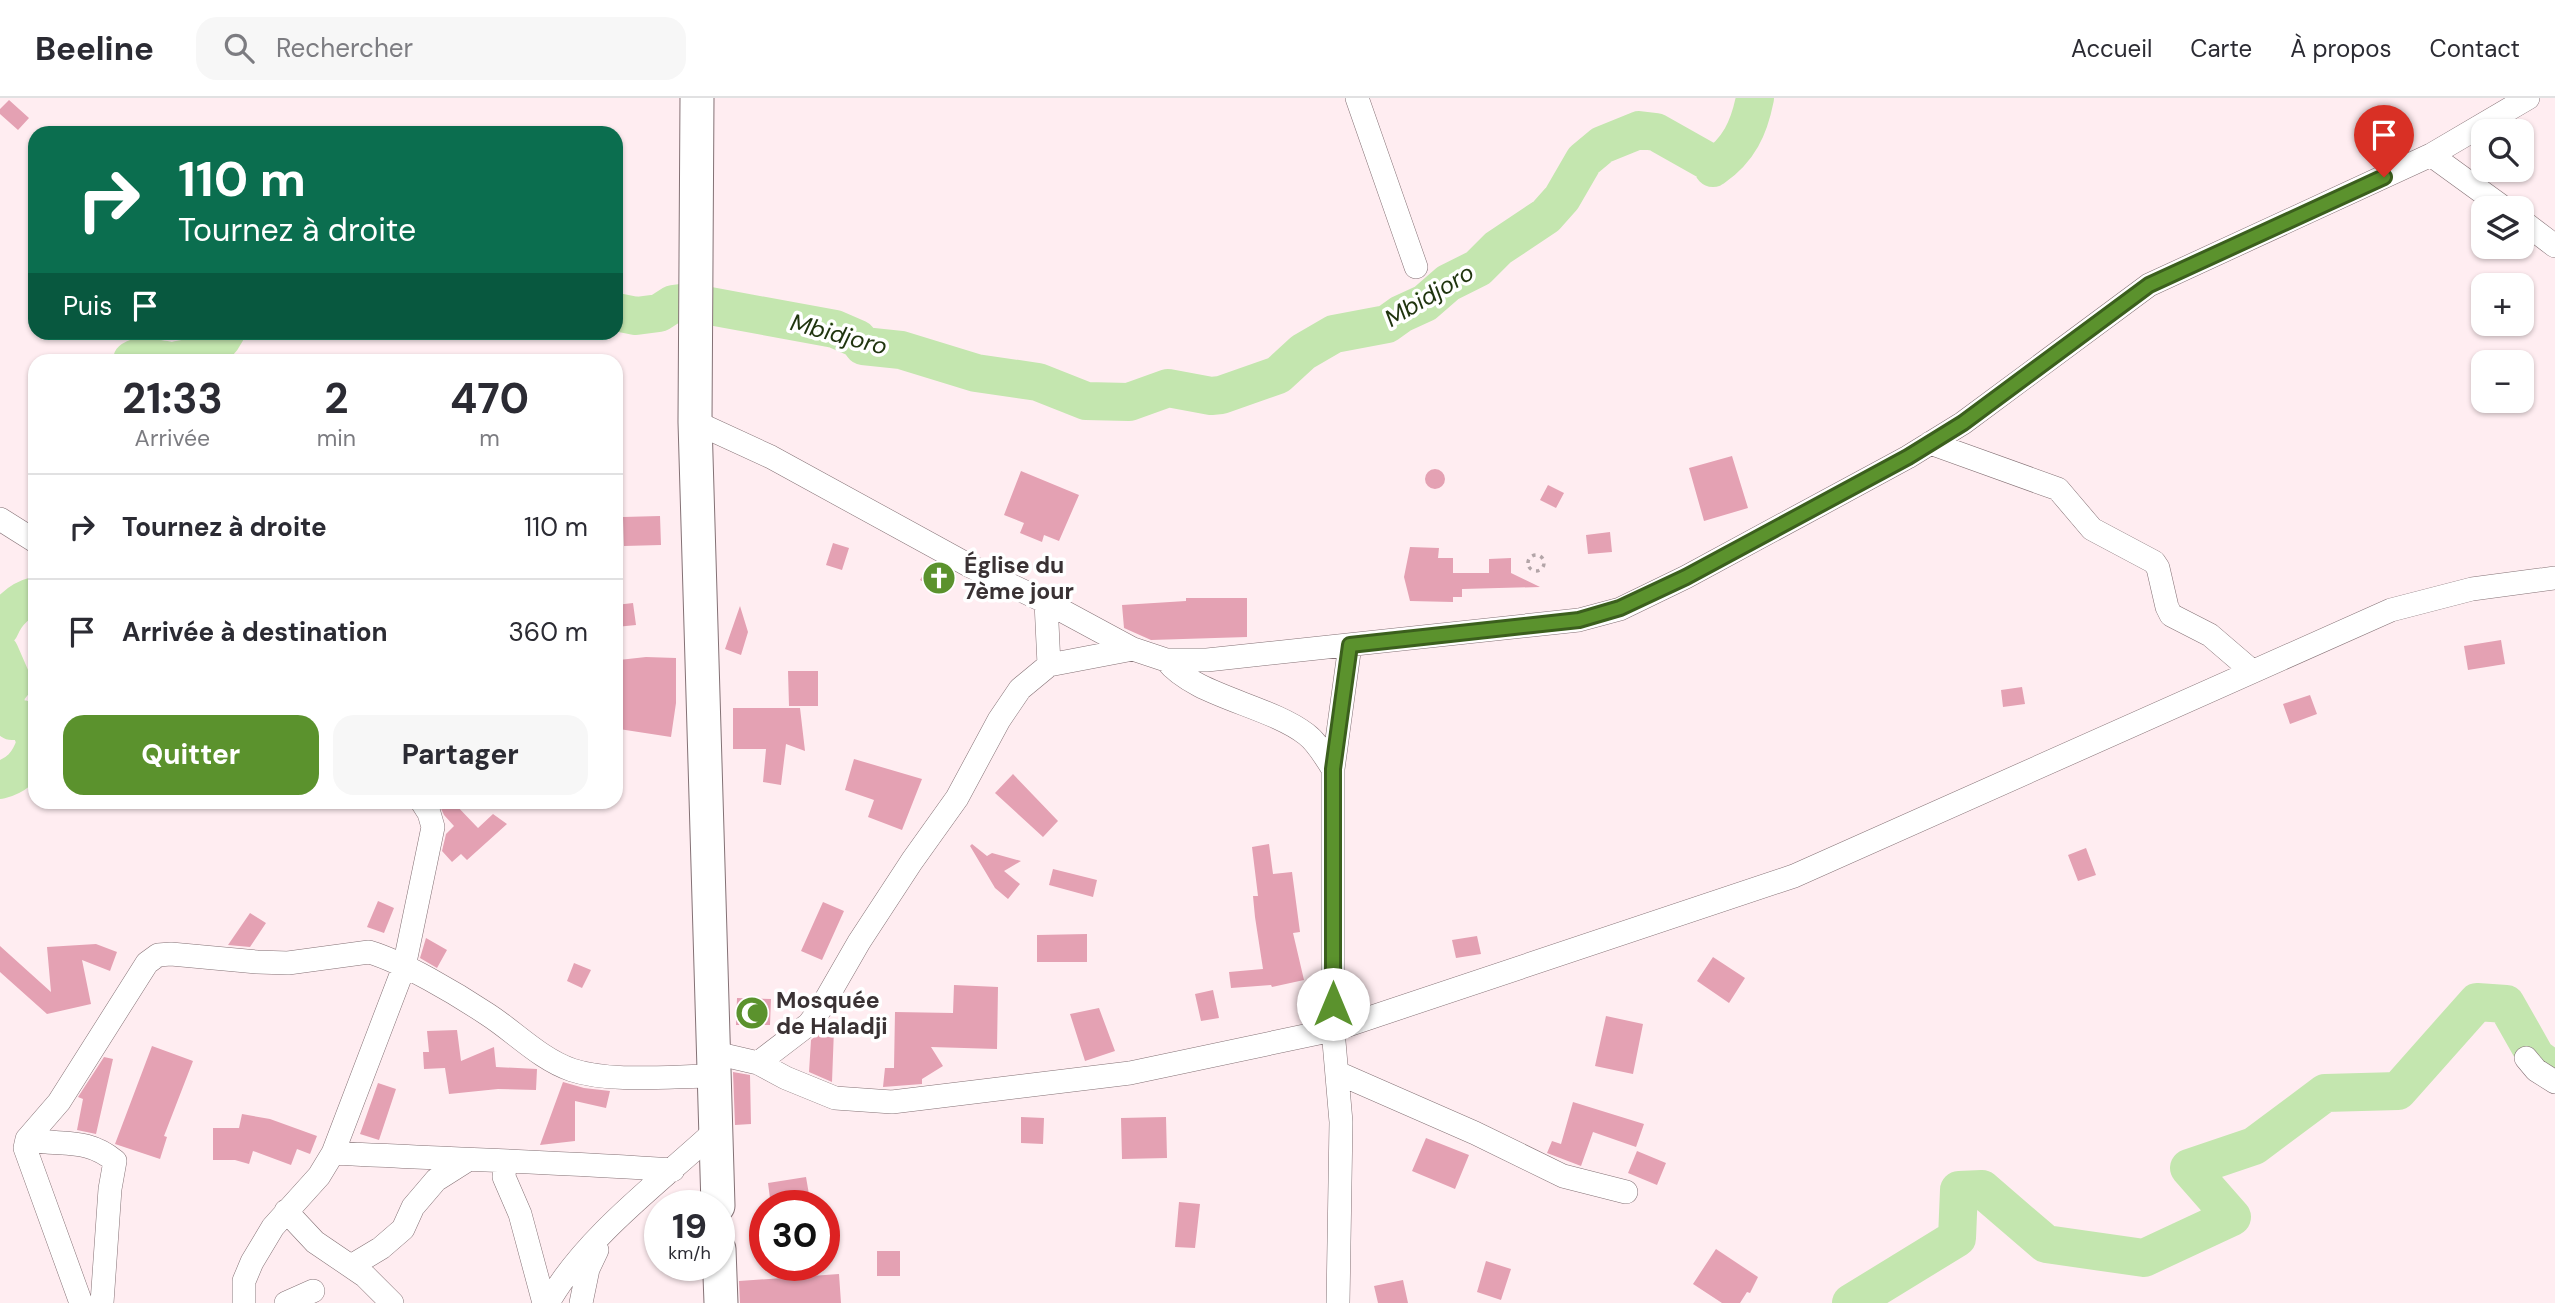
<!DOCTYPE html>
<html lang="fr">
<head>
<meta charset="utf-8">
<style>
  body { margin:0; font-family:"DM Sans",sans-serif; background:#f7f7f7; color:#2b2b33; height:100vh; display:flex; flex-direction:column; font-size:26px; white-space:nowrap }
  * { box-sizing:border-box; margin:0 }
  p { font-size:23px; color:#7c7c81 }
  .icon { flex:none; width:38px; height:38px; fill:none; stroke:currentColor; stroke-width:2; stroke-linecap:round; stroke-linejoin:round }
  .map { position:relative; flex:1; overflow:hidden }
  .side { position:absolute; left:28px; top:256px; width:595px; height:455px; display:flex; flex-direction:column; background:#fff; border-radius:21px; box-shadow:0 2px 5px #0004 }
  .side>* { flex:none }
  .banner { position:absolute; left:28px; top:28px; width:595px; height:214px; border-radius:21px; box-shadow:0 2px 5px #0004; background:#0b6e4f; color:#fff; overflow:hidden }
  .buttons { position:absolute; left:2471px; top:21px; display:grid; gap:14px }
  .buttons a { display:grid; place-items:center; width:63px; height:63px; border-radius:14px; background:#fff; box-shadow:0 2px 5px #0004; font-size:35px }
  .speed { position:absolute; left:644px; top:1092px; display:flex; gap:14px; font-size:35px; font-weight:700; text-align:center }
  .speed>* { display:grid; place-content:center; width:91px; height:91px; border-radius:50%; background:#fff; box-shadow:0 2px 5px #0004; line-height:1 }
  .speed small { font-size:18px; font-weight:400 }
  .speed .limit { border:10px solid #d22; background:#fff; color:#111 }
  .pin { position:absolute; display:grid; place-items:center; width:60px; height:60px; color:#fff; margin:-72px -30px; border-radius:50% 50% 50% 0; rotate:-45deg; box-shadow:0 0 7px #0007 }
  .pin .icon { rotate:45deg }
  .me { position:absolute; width:77px; margin:-38px; rotate:0deg; stroke-linejoin:round; filter:drop-shadow(0 0 5px #0008) }
  .turn { display:flex; align-items:center; gap:24px; height:147px; padding:0 35px; font-size:32px }
  .turn .icon { width:91px; height:91px; stroke-width:2.5 }
  .turn b { display:block; font-size:49px; line-height:60px }
  .then { display:flex; align-items:center; height:66px; padding:0 35px; background:#0003; gap:14px; font-size:26px }
  .eta { display:flex; justify-content:space-evenly; align-items:center; height:119px; text-align:center }
  .eta b { font-size:42px; font-weight:700; line-height:49px }
  .primary-button { display:flex; gap:14px; margin-top:auto; padding:14px 35px }
  .primary-button a { flex:1; height:80px; border-radius:21px; background:#5b922d; color:#fff; font-size:28px; font-weight:700; line-height:80px; text-align:center }
  .primary-button a+a { background:#f7f7f7; color:#2b2b33 }
  ul { padding:0; list-style:none }
  li { display:flex; align-items:center; gap:21px; height:105px; padding:0 35px; border-top:2px solid #e1e1e2 }
  li div { flex:1 }
  li b { display:block; font-size:26px }
  li em { font-style:normal }
  header { display:flex; align-items:center; gap:42px; box-sizing:border-box; height:98px; padding:0 35px; background:#fff; border-bottom:2px solid #e1e1e2 }
  header strong { font-size:33px }
  nav { display:flex; gap:38px; margin-inline-start:auto; font-size:24px }
  .search { width:490px; height:63px; background:#f7f7f7; display:flex; align-items:center; gap:18px; box-sizing:border-box; padding:0 24px; border-radius:21px; color:#7c7c81; font-size:26px }
  .map>svg:first-child { display:block }
  .lines { fill:none; stroke-linecap:round; stroke-linejoin:round }
  .river { stroke:#c4e6af; stroke-width:38 }
  .building { fill:#e4a1b3 }
  .street-casing { stroke:#847175; stroke-width:24 }
  .secondary-casing { stroke:#847175; stroke-width:35 }
  .path { stroke:#b3a5a8; stroke-width:3.5; stroke-dasharray:3.5 5; stroke-linecap:butt }
  .street { stroke:#fff; stroke-width:23 }
  .secondary { stroke:#fff; stroke-width:33 }
  .route-casing { stroke:#3b5f1d; stroke-width:18 }
  .route { stroke:#5b922d; stroke-width:12 }
  .labels { text-anchor:middle; dominant-baseline:central; stroke-width:7; stroke-linejoin:round; paint-order:stroke }
  .poi-label { font-size:23px; font-weight:bold; fill:#3a3234; stroke:#fff; text-anchor:start }
  .water-label { font-size:24px; font-style:italic; fill:#1f340e; stroke:#fff }
</style>
</head>
<body>
<header>
<strong>Beeline</strong>
<div class="search"><svg class="icon" aria-label="search" viewBox="0 0 24 24"><circle cx="10" cy="10" r="6"/><path d="M15 15l6 6"/></svg>Rechercher</div>
<nav><a>Accueil</a><a>Carte</a><a>À propos</a><a>Contact</a></nav>
</header>
<div class="map">
<svg width="2555" height="1205" viewBox="0 0 2555 1205">
  <rect width="100%" height="100%" fill="#ffedf1"/>
  <g class="lines">
    <path class="river" d="M616 214 636 218 659 215 673 206 688 204 835 231 858 241 863 248 901 252 976 275 1038 284 1086 303 1129 304 1168 290 1211 298 1221 297 1278 277 1303 254 1334 236 1387 226 1401 216 1425 205 1448 185 1478 170 1498 150 1546 118 1562 100 1584 62 1602 47 1639 32 1656 34 1711 65 1713 70C1739 52 1749 30 1755 0
      M132 262C143 255 154 261 166 262
      M177 262C198 259 216 254 226 234
      M0 530C6 515 19 502 35 498
      M0 555 13 585 6 594 5 618 12 623 22 621 28 624 35 641
      M0 682C19 677 29 665 35 647
      M1851 1205 1957 1140 1959 1092 1982 1091 2046 1146 2144 1160 2232 1119 2189 1070 2254 1048 2325 995 2398 993 2477 904 2506 906 2536 959 2555 973"/>
  </g>
  <path class="building" d="M9 2 29 20 18 32 0 16V11Z
    M1732 358 1748 410 1704 423 1689 370Z
    M1425 381a10 10 0 1 1 20 0a10 10 0 1 1-20 0Z
    M1021 373 1079 397 1059 443 1044 437 1042 444 1020 435 1024 425 1004 417Z
    M1548 387 1564 395 1556 410 1540 402Z
    M660 418 661 447 624 448 623 419Z
    M1610 434 1612 454 1588 456 1586 437Z
    M833 445 849 450 842 472 826 467Z
    M1410 449 1439 450 1438 460H1453V475H1489V461L1511 460V475L1540 489 1462 491V499H1453V504L1410 503 1404 479Z
    M930 465 955 479 945 496 920 482Z
    M1186 500H1247V539L1151 542 1124 530 1122 507 1186 503Z
    M633 505 636 527 616 529V507Z
    M740 508 748 534 741 557 725 551Z
    M2501 542 2505 566 2468 572 2464 548Z
    M646 559 676 560V605L671 639 619 631 623 603 619 562Z
    M788 573H818V608H789Z
    M2022 589 2025 606 2003 609 2001 592Z
    M2310 597 2317 616 2290 626 2283 606Z
    M733 610H800L805 653 786 646 781 687 763 684 766 651H733Z
    M854 661 922 681 902 732 868 719 874 702 845 692Z
    M1013 676 1058 723 1043 739 995 695Z
    M438 704H453L478 730 493 716 507 726 467 762 461 756 452 764 442 753 446 736 454 728 444 717Z
    M972 746 987 758 992 755 1021 763 1004 773 1020 786 1008 801 995 790 970 748Z
    M1269 746 1273 776 1292 774 1300 834 1293 835 1304 882 1272 889 1271 887 1231 890 1229 874 1263 871 1255 819 1253 798H1258L1252 749Z
    M2086 750 2096 777 2078 783 2068 757Z
    M1053 771 1097 782 1093 799 1049 787Z
    M378 803 394 810 384 835 367 829Z
    M823 804 844 813 822 862 801 853Z
    M250 815 266 825 250 849 228 847Z
    M1087 836V864H1037V837Z
    M1477 838 1481 856 1456 860 1452 842Z
    M426 840 447 852 437 870 420 860Z
    M96 846 117 854 110 873 82 862 91 906 47 916 0 874V848L51 894 47 849Z
    M1713 859 1745 880 1729 905 1697 883Z
    M574 865 591 872 582 890 567 883Z
    M954 887 998 889 997 951 931 949 943 968 922 981V986L883 989 885 970H894L895 914 953 915Z
    M1213 892 1219 920 1201 923 1195 896Z
    M737 900 771 901 770 927H736Z
    M1099 910 1115 953 1085 963 1070 916Z
    M1606 918 1643 926 1633 976 1595 968Z
    M823 931H834L832 984 809 974 811 942Z
    M457 932 461 963 494 949 496 969 537 971 536 992 498 991 449 996 445 970 424 971 423 954H429L427 933Z
    M152 948 193 963 164 1038 167 1039 160 1061 115 1046Z
    M104 959 113 961 96 1036 77 1032 83 1001 78 999Z
    M733 974 750 977 751 1026 735 1027Z
    M563 984 584 990 610 993 606 1010 575 1003V1043L540 1047Z
    M378 985 396 991 379 1042 360 1036Z
    M1573 1004 1644 1026 1636 1049 1593 1034 1581 1068 1547 1055 1552 1043 1561 1046Z
    M242 1016 270 1021 317 1038 310 1056 297 1051 291 1067 253 1053 249 1066 235 1062H213V1030H239Z
    M1021 1019 1044 1020 1043 1046 1021 1045Z
    M1166 1019 1167 1060 1122 1061 1121 1020Z
    M1426 1040 1469 1057 1455 1091 1412 1073Z
    M1637 1053 1666 1065 1657 1087 1628 1075Z
    M806 1079 811 1108H771L768 1085Z
    M1179 1104 1200 1106 1195 1150 1175 1149Z
    M1716 1151 1758 1179 1750 1195 1747 1194 1740 1205H1722L1693 1186Z
    M877 1153H900V1178H877Z
    M1486 1163 1511 1171 1501 1202 1477 1194Z
    M839 1176 841 1205H740L739 1183Z
    M1403 1182 1408 1205H1378L1374 1188Z"/>
  <g class="lines">
    <defs>
      <path id="street" d="M1357 0 1416 169
        M2431 57 2504 110
        M2522 123 2555 148
        M695 324 771 359 970 468 1046 504 1133 551 1166 562H1207L1579 522 1620 511 1686 479 1908 359 1963 325 2149 187 2431 57 2528 0
        M1930 345 2058 391 2092 431 2154 464 2158 470 2167 509 2171 517 2210 537 2252 573
        M0 421 35 443
        M1046 504 1049 567
        M1166 562C1194 598 1268 607 1306 636 1318 645 1325 659 1333 671
        M715 955 758 965 786 980 835 1000 892 1004 1130 975 1333 932 1794 778 2391 512 2472 491 2555 480
        M2526 960 2536 972 2555 984
        M758 965 809 926 821 910 859 844 912 763 957 700 999 622 1020 591 1049 567 1133 551
        M1338 975 1475 1035 1563 1078 1626 1094
        M27 1041C60 1049 85 1038 115 1063L110 1091 102 1205
        M333 1055C446 1061 560 1064 673 1072
        M505 1063 504 1079 520 1116 544 1205
        M286 1113 315 1144 365 1178 392 1205
        M351 1168 381 1150 403 1131 413 1109 436 1082 466 1063
        M81 1205 25 1050 27 1041 59 1004 147 865 158 857 171 856 257 864 288 865 369 854C403 864 457 896 487 916 515 934 540 961 572 972 611 985 673 978 715 978
        M244 1205V1183L252 1164 273 1129 319 1078 333 1055 404 869 433 729 429 715 422 704
        M286 1205 313 1193
        M548 1205C585 1139 660 1084 715 1033
        M581 1205 588 1171 597 1152
        M1338 1205 1341 1024 1333 932V671L1350 547"/>
      <path id="secondary" d="M697 0 695 324 718 1108
        M719 1151 721 1205"/>
    </defs>
    <use href="#street" class="street-casing"/>
    <use href="#secondary" class="secondary-casing"/>
    <path class="path" d="M1528 465a8 8 0 1 1 16 0a8 8 0 1 1-16 0Z"/>
    <use href="#street" class="street"/>
    <use href="#secondary" class="secondary"/>
  </g>
  <g class="lines">
    <defs>
      <path id="route" d="M1333 906V671L1350 547 1579 522 1620 510 1686 479 1908 359 1963 325 2149 187 2384 79"/>
    </defs>
    <use href="#route" class="route-casing"/>
    <use href="#route" class="route"/>
  </g>
  <defs>
    <symbol id="church-disc" viewBox="-11 -11 22 22"><circle r="9.5" fill="#5b922d" stroke="#fff"/><path d="M-1.2-6h2.4v3.5h3.3v2.4h-3.3V6h-2.4V-.1h-3.3v-2.4h3.3Z" fill="#fff"/></symbol>
    <symbol id="mosque-disc" viewBox="-11 -11 22 22"><circle r="9.5" fill="#5b922d" stroke="#fff"/><path d="M3.5-4.9A6 6 0 1 0 3.5 4.9A5 5 0 1 1 3.5-4.9Z" fill="#fff"/></symbol>
  </defs>
  <g fill-rule="evenodd">
    <use href="#church-disc" x="920" y="461" width="38" height="38"/>
    <use href="#mosque-disc" x="733" y="896" width="38" height="38"/>
  </g>
  <g class="labels">
    <g class="poi-label">
      <text x="964" y="467">Église du<tspan x="964" dy="26">7ème jour</tspan></text>
      <text x="776" y="902">Mosquée<tspan x="776" dy="26">de Haladji</tspan></text>
    </g>
    <g class="water-label">
      <text transform="translate(1429 197) rotate(-31)">Mbidjoro</text>
      <text transform="translate(839 236) rotate(15)">Mbidjoro</text>
    </g>
  </g>
</svg>
<div class="buttons">
<a><svg class="icon" aria-label="search" viewBox="0 0 24 24"><circle cx="10" cy="10" r="6"/><path d="M15 15l6 6"/></svg></a>
<a><svg class="icon" aria-label="layers" viewBox="0 0 24 24"><path d="M12 4l9 5-9 5-9-5zM3 14l9 5 9-5"/></svg></a>
<a>+</a>
<a>−</a>
</div>
<div class="speed"><div>19<small>km/h</small></div><div class="limit">30</div></div>
<div class="pin" style="left:2384px;top:79px;background:#d93025"><svg class="icon" aria-label="arrive" viewBox="0 0 24 24"><path d="M6 21V4h12l-3 4 3 4H6"/></svg></div>
<svg class="me" style="left:1333px;top:906px" viewBox="-20 -20 40 40"><circle r="19" fill="#fff"/><path d="M0-13L10 11 0 6-10 11z" fill="#5b922d"/></svg>
<div class="banner">
<div class="turn"><svg class="icon" aria-label="right" viewBox="0 0 24 24"><path d="M7 20v-9h11M14 6l5 5-5 5"/></svg><div><b>110 m</b>Tournez à droite</div></div>
<div class="then">Puis<svg class="icon" aria-label="arrive" viewBox="0 0 24 24"><path d="M6 21V4h12l-3 4 3 4H6"/></svg></div>
</div>
<section class="side">
<div class="eta">
<div><b>21:33</b><p>Arrivée</p></div>
<div><b>2</b><p>min</p></div>
<div><b>470</b><p>m</p></div>
</div>
<ul>
<li><svg class="icon" aria-label="right" viewBox="0 0 24 24"><path d="M7 20v-9h11M14 6l5 5-5 5"/></svg><div><b>Tournez à droite</b></div><em>110 m</em></li>
<li><svg class="icon" aria-label="arrive" viewBox="0 0 24 24"><path d="M6 21V4h12l-3 4 3 4H6"/></svg><div><b>Arrivée à destination</b></div><em>360 m</em></li>
</ul>
<div class="primary-button"><a>Quitter</a><a>Partager</a></div>
</section>
</div>
</body>
</html>
